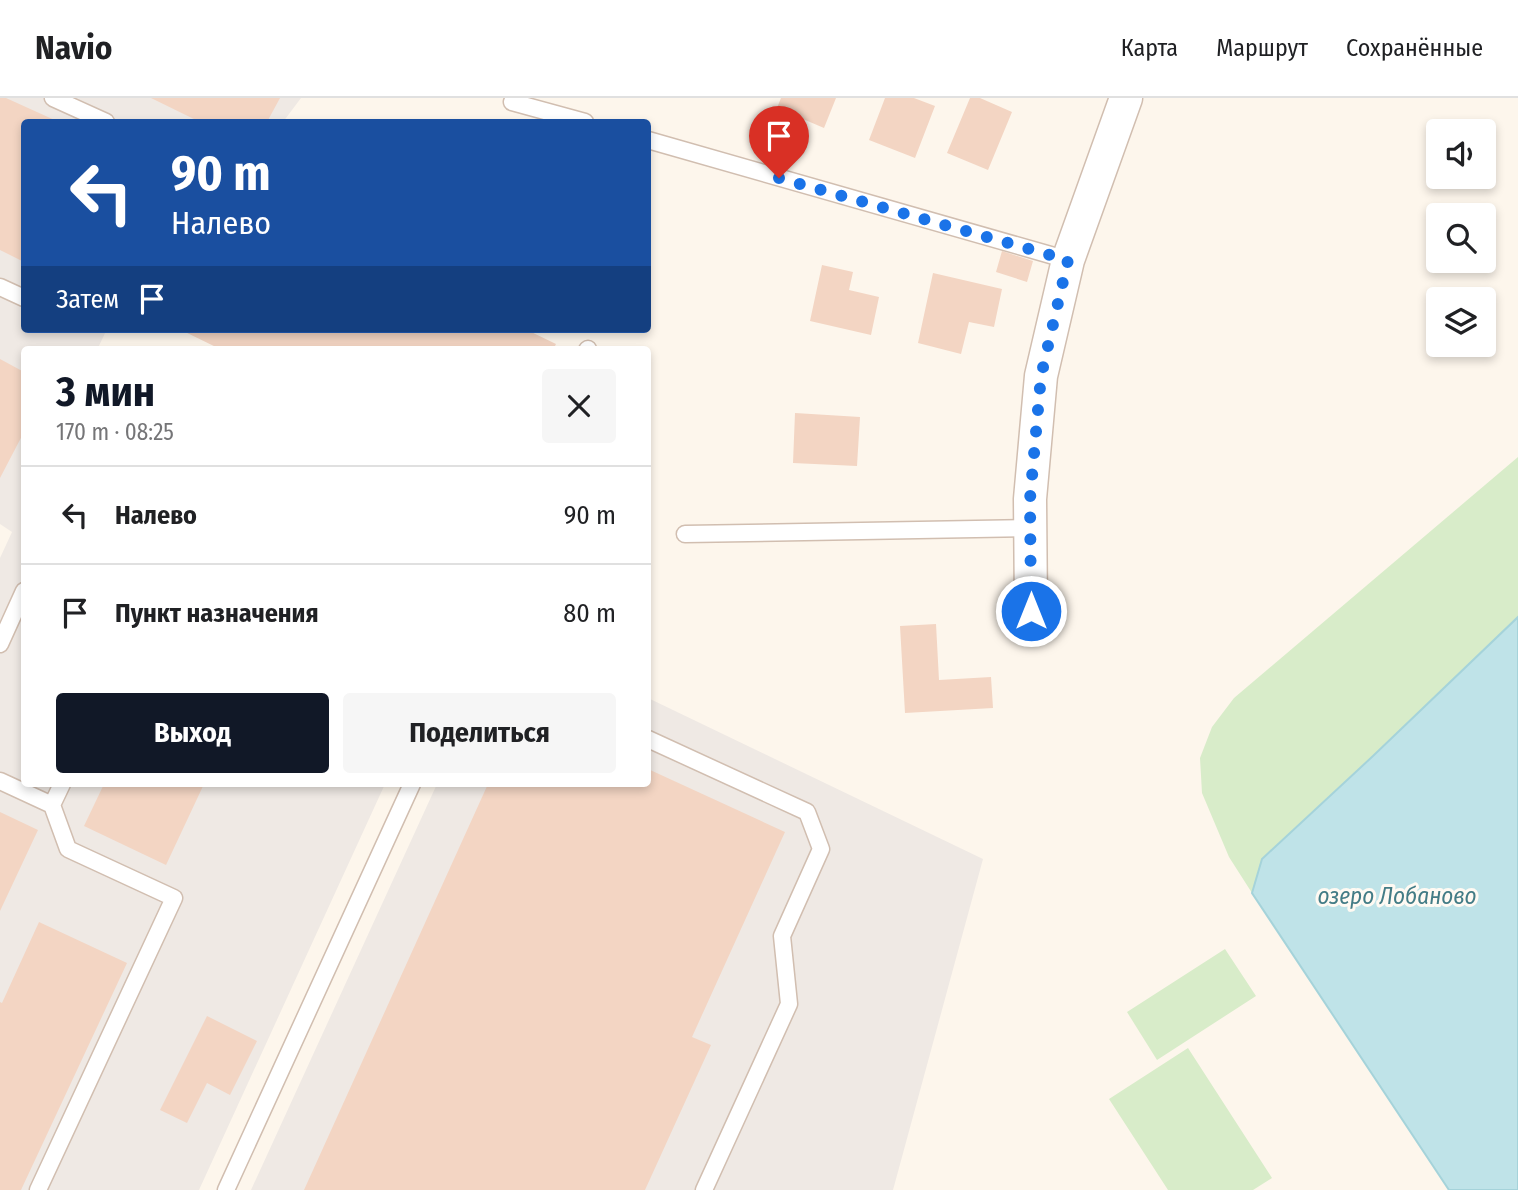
<!DOCTYPE html>
<html lang="ru">
<head>
<meta charset="utf-8">
<style>
  body { margin:0; font-family:"Fira Sans Condensed",sans-serif; background:#f6f6f6; color:#202124; height:100vh; display:flex; flex-direction:column; font-size:26px; white-space:nowrap }
  * { box-sizing:border-box; margin:0 }
  p { font-size:23px; color:#757577 }
  .icon { flex:none; width:38px; height:38px; fill:none; stroke:currentColor; stroke-width:2; stroke-linecap:round; stroke-linejoin:round }
  .map { position:relative; flex:1; overflow:hidden }
  .drawer { position:absolute; left:21px; top:248px; width:630px; height:441px; display:flex; flex-direction:column; background:#fff; border-radius:7px; box-shadow:0 4px 10px #0003 }
  .drawer>* { flex:none }
  .guide { position:absolute; left:21px; top:21px; width:630px; height:214px; border-radius:7px; box-shadow:0 4px 10px #0003; background:#1a4fa0; color:#fff; overflow:hidden }
  .buttons { position:absolute; left:1426px; top:21px; display:grid; gap:14px }
  .buttons a { display:grid; place-items:center; width:70px; height:70px; border-radius:7px; background:#fff; box-shadow:0 4px 10px #0003; font-size:35px }
  .pin { position:absolute; display:grid; place-items:center; width:60px; height:60px; color:#fff; margin:-72px -30px; border-radius:50% 50% 50% 0; rotate:-45deg; box-shadow:0 0 7px #0007 }
  .pin .icon { rotate:45deg }
  .me { position:absolute; width:77px; margin:-38px; rotate:0deg; stroke-linejoin:round; filter:drop-shadow(0 0 5px #0008) }
  .turn { display:flex; align-items:center; gap:24px; height:147px; padding:0 35px; font-size:32px }
  .turn .icon { width:91px; height:91px; stroke-width:2.5 }
  .turn b { display:block; font-size:49px; line-height:60px }
  .then { display:flex; align-items:center; height:66px; padding:0 35px; background:#0003; gap:14px; font-size:26px }
  .round { display:grid; place-items:center; flex:none; width:74px; height:74px; border-radius:7px; background:#f6f6f6 }
  .summary { display:flex; align-items:center; justify-content:space-between; height:119px; padding:0 35px }
  h1 { font-size:42px; font-weight:700; line-height:52px; color:#111827 }
  .primary-button { display:flex; gap:14px; margin-top:auto; padding:14px 35px }
  .primary-button a { flex:1; height:80px; border-radius:7px; background:#111827; color:#fff; font-size:28px; font-weight:700; line-height:80px; text-align:center }
  .primary-button a+a { background:#f6f6f6; color:#202124 }
  ul { padding:0; list-style:none }
  li { display:flex; align-items:center; gap:21px; height:98px; padding:0 35px; border-top:2px solid #e0e0e0 }
  li div { flex:1 }
  li b { display:block; font-size:26px }
  li em { font-style:normal }
  header { display:flex; align-items:center; gap:42px; box-sizing:border-box; height:98px; padding:0 35px; background:#fff; border-bottom:2px solid #e0e0e0 }
  header strong { font-size:33px }
  nav { display:flex; gap:38px; margin-inline-start:auto; font-size:24px }
  .map>svg:first-child { display:block }
  .industrial { fill:#efe9e4 }
  .green { fill:#d8ecc9 }
  .water { fill:#bfe3e8; stroke:#a5d3da; stroke-width:2 }
  .building { fill:#f3d5c3 }
  .lines { fill:none; stroke-linecap:round; stroke-linejoin:round }
  .lane-casing { stroke:#d1beb0; stroke-width:19 }
  .street-casing { stroke:#d1beb0; stroke-width:35 }
  .lane { stroke:#fff; stroke-width:16 }
  .street { stroke:#fff; stroke-width:32 }
  .route { stroke:#1a73e8; stroke-width:12; stroke-dasharray:0 21.6 }
  .labels { text-anchor:middle; dominant-baseline:central; stroke-width:6; stroke-linejoin:round; paint-order:stroke }
  .water-label { font-size:23px; font-style:italic; fill:#437c86; stroke:#fffaf3 }
</style>
</head>
<body>
<header>
<strong>Navio</strong>
<nav><a>Карта</a><a>Маршрут</a><a>Сохранённые</a></nav>
</header>
<div class="map">
<svg width="1518" height="1092" viewBox="0 0 1518 1092">
  <rect width="100%" height="100%" fill="#fdf6ec"/>
  <path class="industrial" d="M0 0H301L283 24H24V231H107L97 252H24V686H385L199 1092H0V460L12 434 0 426Z
    M648 600 983 761 893 1092H251L437 686H648Z"/>
  <path class="green" d="M1518 359V519L1373 658 1262 761 1252 795 1229 759 1202 695 1200 660 1212 629 1234 600Z
    M1225 851 1256 898 1157 962 1127 914Z
    M1188 950 1272 1080 1253 1092H1168L1109 1001Z"/>
  <path class="water" d="M1518 519V1092H1449L1252 795 1262 761 1373 658Z"/>
  <path class="building" d="M0 0H6L59 24H24V164L0 152Z
    M151 0H280L267 24H200Z
    M781 0H836L824 30 777 10Z
    M885 0H914L935 8 915 60 869 42Z
    M970 0H980L1012 14 988 72 947 55Z
    M1002 153 1033 163 1027 184 996 174Z
    M822 167 853 174 849 192 879 199 871 237 810 223Z
    M933 175 1002 191 994 229 969 224 961 256 918 245Z
    M179 231H525L556 246 553 252H222Z
    M0 261 24 274V334L0 380Z
    M795 315 860 319 857 368 793 365Z
    M936 526 939 582 991 579 993 610 905 615 900 528Z
    M648 671 785 734 692 939 711 947 645 1092H304L488 686H648Z
    M104 686H204L166 767 84 728Z
    M0 714 38 732 0 813Z
    M39 824 127 865 21 1092H0V904L2 905Z
    M207 918 257 943 230 997 207 985 187 1025 160 1012Z"/>
  <g class="lines">
    <defs>
      <path id="lane" d="M53 0 106 24
        M512 4 585 24
        M648 42 1068 162
        M0 189 24 200
        M587 252 588 251
        M685 436 1031 430
        M0 546 24 493
        M648 641 807 714 821 751 782 838 789 906 704 1092
        M0 683 52 707 68 751 174 800 38 1092
        M52 707 62 686
        M226 1092 412 686"/>
      <path id="street" d="M1031 513 1030 401 1041 278 1068 162 1126 0"/>
    </defs>
    <use href="#lane" class="lane-casing"/>
    <use href="#street" class="street-casing"/>
    <use href="#lane" class="lane"/>
    <use href="#street" class="street"/>
  </g>
  <g class="lines">
    <path class="route" d="M779 80 1068 162 1041 278 1030 401 1031 513"/>
  </g>
  <g class="labels">
    <g class="water-label">
      <text x="1397" y="798">озеро Лобаново</text>
    </g>
  </g>
</svg>
<div class="buttons">
<a><svg class="icon" aria-label="sound" viewBox="0 0 24 24"><path d="M4 9h4l5-4v14l-5-4H4zM17 9q2 3 0 6"/></svg></a>
<a><svg class="icon" aria-label="search" viewBox="0 0 24 24"><circle cx="10" cy="10" r="6"/><path d="M15 15l6 6"/></svg></a>
<a><svg class="icon" aria-label="layers" viewBox="0 0 24 24"><path d="M12 4l9 5-9 5-9-5zM3 14l9 5 9-5"/></svg></a>
</div>
<div class="pin" style="left:779px;top:80px;background:#d93025"><svg class="icon" aria-label="arrive" viewBox="0 0 24 24"><path d="M6 21V4h12l-3 4 3 4H6"/></svg></div>
<svg class="me" style="left:1031px;top:513px" viewBox="-20 -20 40 40"><circle r="17" fill="#1a73e8" stroke="#fff" stroke-width="3"/><path d="M0-11L8 9 0 5-8 9z" fill="#fff"/></svg>
<div class="guide">
<div class="turn"><svg class="icon" aria-label="left" viewBox="0 0 24 24"><path d="M17 20v-9H6M10 6l-5 5 5 5"/></svg><div><b>90 m</b>Налево</div></div>
<div class="then">Затем<svg class="icon" aria-label="arrive" viewBox="0 0 24 24"><path d="M6 21V4h12l-3 4 3 4H6"/></svg></div>
</div>
<section class="drawer">
<div class="summary"><div><h1>3 мин</h1><p>170 m · 08:25</p></div><a class="round"><svg class="icon" aria-label="close" viewBox="0 0 24 24"><path d="M6 6l12 12M18 6L6 18"/></svg></a></div>
<ul>
<li><svg class="icon" aria-label="left" viewBox="0 0 24 24"><path d="M17 20v-9H6M10 6l-5 5 5 5"/></svg><div><b>Налево</b></div><em>90 m</em></li>
<li><svg class="icon" aria-label="arrive" viewBox="0 0 24 24"><path d="M6 21V4h12l-3 4 3 4H6"/></svg><div><b>Пункт назначения</b></div><em>80 m</em></li>
</ul>
<div class="primary-button"><a>Выход</a><a>Поделиться</a></div>
</section>
</div>
</body>
</html>
